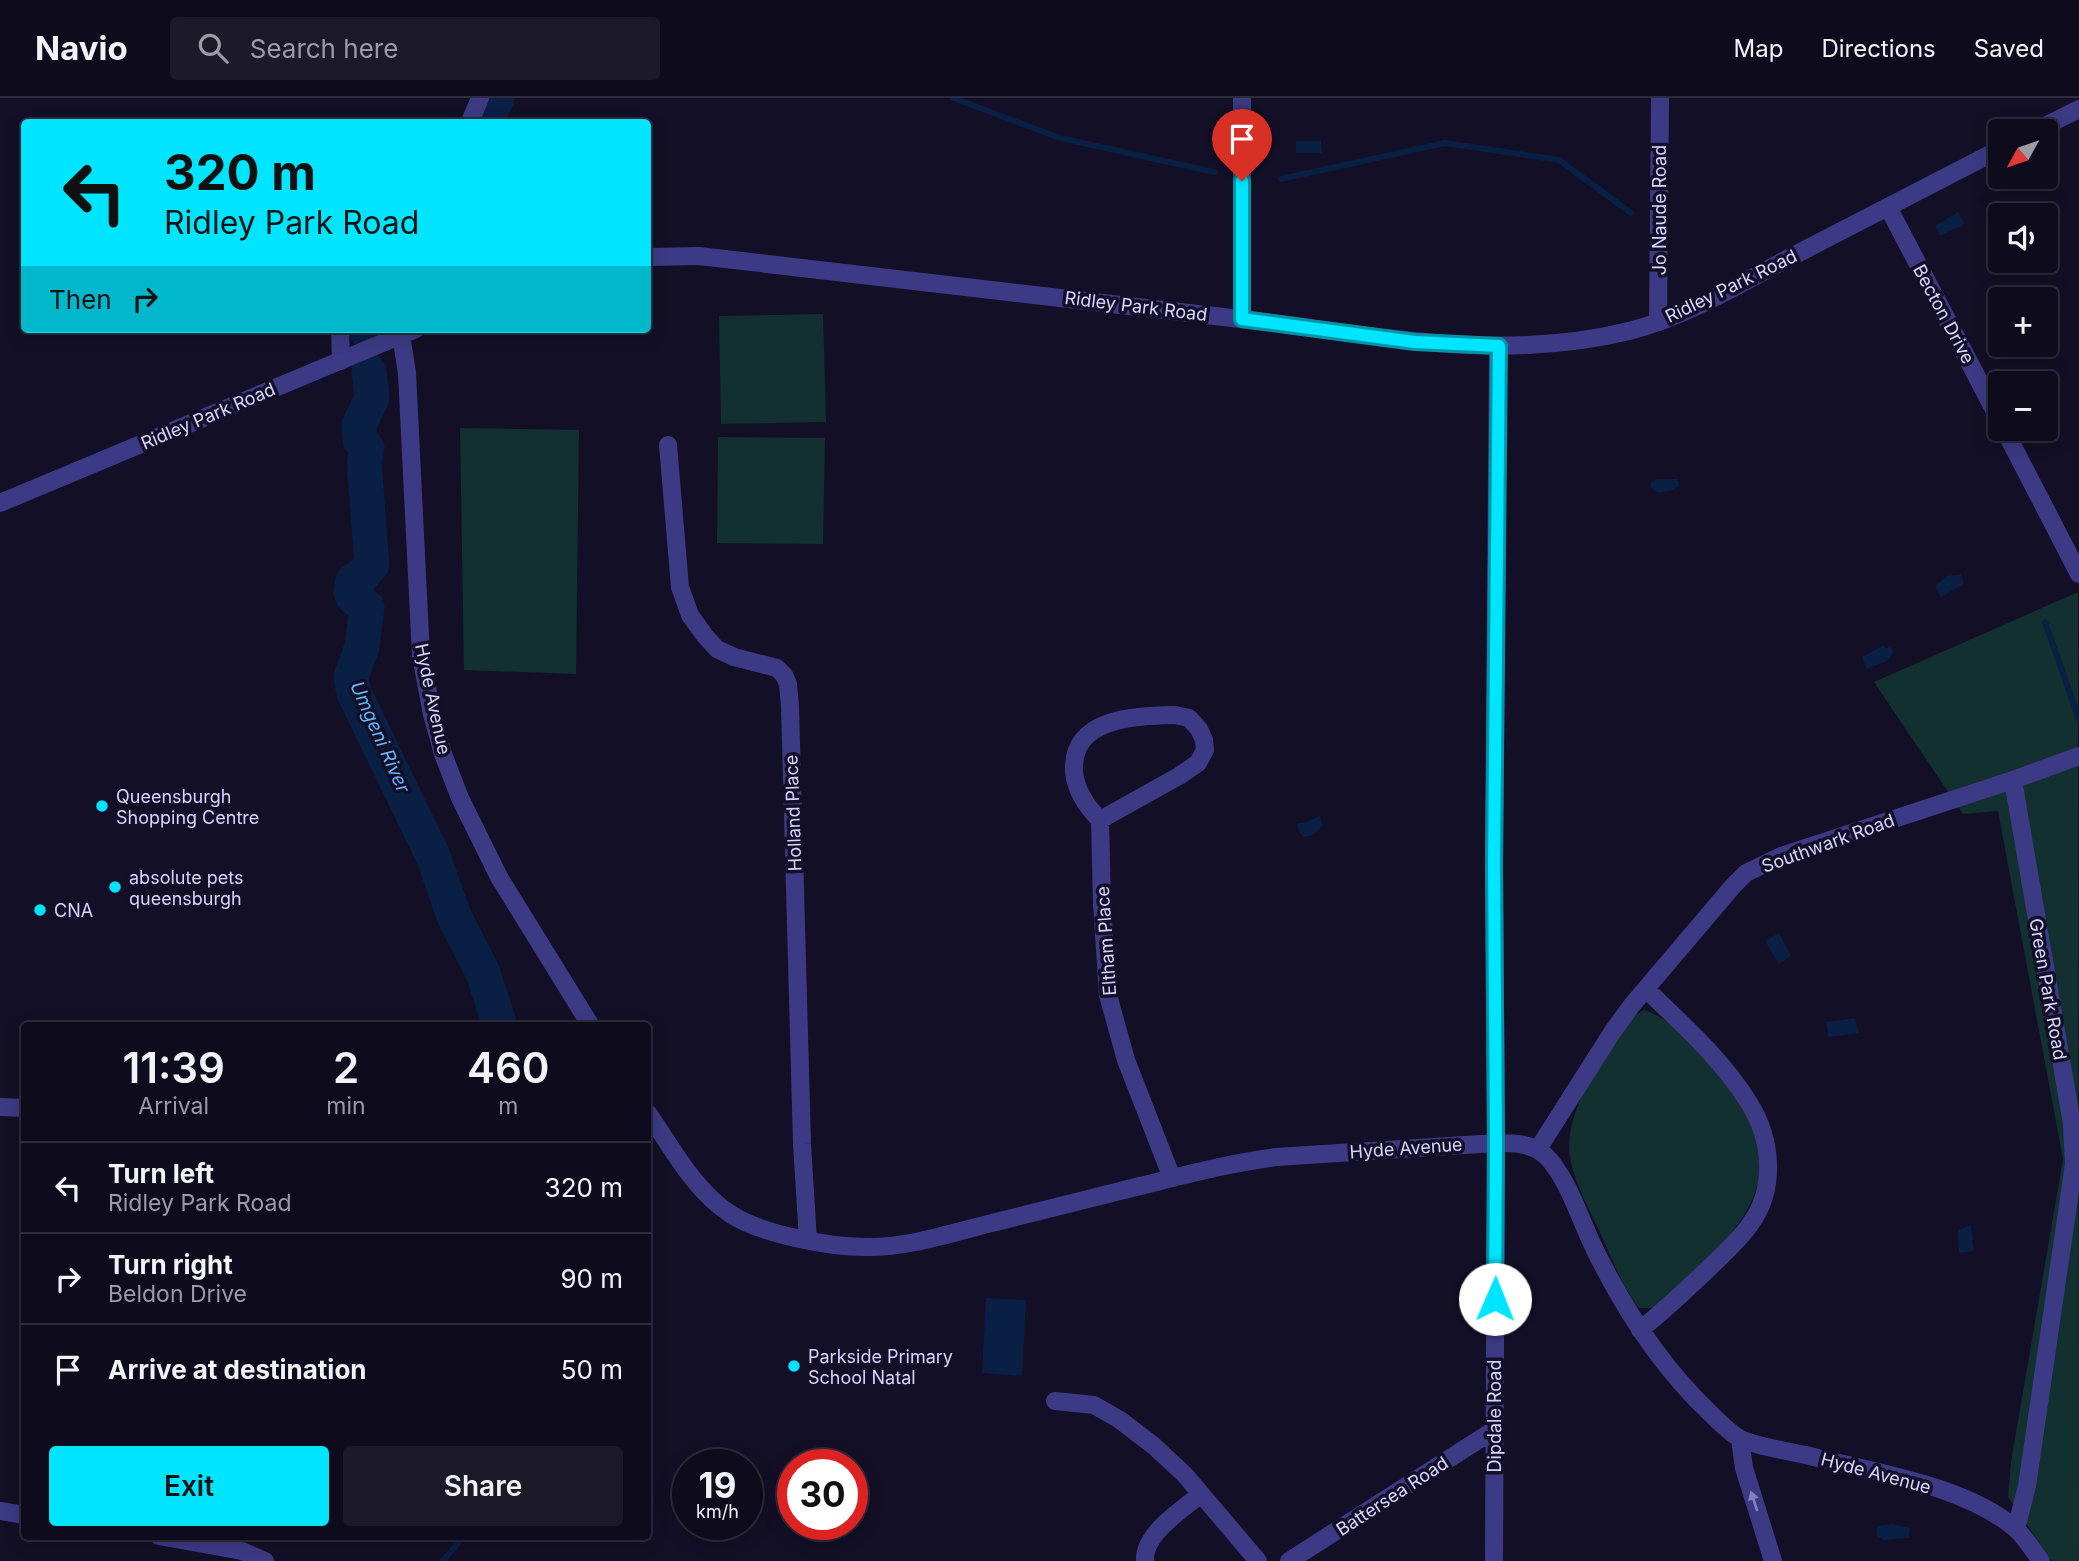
<!DOCTYPE html>
<html lang="en">
<head>
<meta charset="utf-8">
<style>
  body { margin:0; font-family:Inter,sans-serif; background:#1c1929; color:#f1f3f6; height:100vh; display:flex; flex-direction:column; font-size:26px; white-space:nowrap }
  * { box-sizing:border-box; margin:0 }
  p { font-size:23px; color:#9b9ba3 }
  .icon { flex:none; width:38px; height:38px; fill:none; stroke:currentColor; stroke-width:2; stroke-linecap:round; stroke-linejoin:round }
  .map { position:relative; flex:1; overflow:hidden }
  .panel { position:absolute; left:21px; top:924px; width:630px; height:518px; display:flex; flex-direction:column; background:#0e0b1c; border-radius:7px; box-shadow:0 4px 18px #0003,0 0 0 2px #2e2b3b }
  .panel>* { flex:none }
  .banner { position:absolute; left:21px; top:21px; width:630px; height:214px; border-radius:7px; box-shadow:0 4px 18px #0003,0 0 0 2px #2e2b3b; background:#00e5ff; color:#111; overflow:hidden }
  .needle { width:46px; rotate:230deg }
  .tools { position:absolute; left:1988px; top:21px; display:grid; gap:14px }
  .tools a { display:grid; place-items:center; width:70px; height:70px; border-radius:7px; background:#0e0b1c; box-shadow:0 4px 18px #0003,0 0 0 2px #2e2b3b; font-size:35px }
  .speed { position:absolute; left:672px; top:1351px; display:flex; gap:14px; font-size:35px; font-weight:700; text-align:center }
  .speed>* { display:grid; place-content:center; width:91px; height:91px; border-radius:50%; background:#0e0b1c; box-shadow:0 4px 18px #0003,0 0 0 2px #2e2b3b; line-height:1 }
  .speed small { font-size:18px; font-weight:400 }
  .speed .limit { border:10px solid #d22; background:#fff; color:#111 }
  .pin { position:absolute; display:grid; place-items:center; width:60px; height:60px; color:#fff; margin:-72px -30px; border-radius:50% 50% 50% 0; rotate:-45deg; box-shadow:0 0 7px #0007 }
  .pin .icon { rotate:45deg }
  .me { position:absolute; width:77px; margin:-38px; rotate:1deg; stroke-linejoin:round; filter:drop-shadow(0 0 5px #0008) }
  .turn { display:flex; align-items:center; gap:24px; height:147px; padding:0 28px; font-size:32px }
  .turn .icon { width:91px; height:91px; stroke-width:2.5 }
  .turn b { display:block; font-size:49px; line-height:60px }
  .then { display:flex; align-items:center; height:66px; padding:0 28px; background:#0003; gap:14px; font-size:26px }
  .eta { display:flex; justify-content:space-evenly; align-items:center; height:119px; text-align:center }
  .eta b { font-size:42px; font-weight:600; line-height:49px }
  .primary-button { display:flex; gap:14px; margin-top:auto; padding:14px 28px }
  .primary-button a { flex:1; height:80px; border-radius:7px; background:#00e5ff; color:#111; font-size:28px; font-weight:600; line-height:80px; text-align:center }
  .primary-button a+a { background:#1c1929; color:#f1f3f6 }
  ul { padding:0; list-style:none }
  li { display:flex; align-items:center; gap:21px; height:91px; padding:0 28px; border-top:2px solid #2e2b3b }
  li div { flex:1 }
  li b { display:block; font-size:26px }
  li em { font-style:normal }
  header { display:flex; align-items:center; gap:42px; box-sizing:border-box; height:98px; padding:0 35px; background:#0e0b1c; border-bottom:2px solid #2e2b3b }
  header strong { font-size:33px }
  nav { display:flex; gap:38px; margin-inline-start:auto; font-size:24px }
  .search { width:490px; height:63px; background:#1c1929; display:flex; align-items:center; gap:18px; box-sizing:border-box; padding:0 24px; border-radius:7px; color:#9b9ba3; font-size:26px }
  .map>svg:first-child { display:block }
  .green { fill:#12302f }
  .water { fill:#0a1f44 }
  .lines { fill:none; stroke-linecap:round; stroke-linejoin:round }
  .stream { stroke:#0a1f44; stroke-width:6 }
  .river { stroke:#0a1f44; stroke-width:35 }
  .minor { stroke:#3d3a85; stroke-width:18 }
  .tertiary { stroke:#3d3a85; stroke-width:18 }
  .oneway { fill:#837fbc }
  .route-casing { stroke:#0095a6; stroke-width:18 }
  .route { stroke:#00e5ff; stroke-width:12 }
  .poi-dot { fill:#00e5ff; stroke:#130f26; stroke-width:2.5 }
  .labels { text-anchor:middle; dominant-baseline:central; stroke-width:7; stroke-linejoin:round; paint-order:stroke }
  .street-label { font-size:18px; fill:#d9d4ff; stroke:#130f26 }
  .poi-label { font-size:18px; fill:#d9d4ff; stroke:#130f26; text-anchor:start }
  .water-label { font-size:19px; font-style:italic; fill:#62b6ff; stroke:#130f26 }
</style>
</head>
<body>
<header>
<strong>Navio</strong>
<div class="search"><svg class="icon" aria-label="search" viewBox="0 0 24 24"><circle cx="10" cy="10" r="6"/><path d="M15 15l6 6"/></svg>Search here</div>
<nav><a>Map</a><a>Directions</a><a>Saved</a></nav>
</header>
<div class="map">
<svg width="2079" height="1463" viewBox="0 0 2079 1463">
  <rect width="100%" height="100%" fill="#130f26"/>
  <path class="green" d="M823 216 826 324 721 326 719 218Z
    M460 330 579 332 576 576 464 572Z
    M718 339 825 340 823 446 717 445Z
    M2078 494 2079 1463H2052L2008 1399 2011 1364 2063 1061 1998 713 1963 716 1874 584Z
    M1644 912C1677 923 1703 955 1723 982 1738 1001 1757 1022 1760 1046 1771 1117 1701 1167 1655 1210H1639C1623 1190 1613 1163 1602 1139 1591 1114 1575 1087 1570 1060 1564 1022 1589 982 1610 952 1620 939 1629 919 1644 912Z"/>
  <path class="water" d="M1296 43H1321L1322 55H1296Z
    M1958 114 1964 125 1961 130 1958 129 1940 138 1935 128Z
    M1656 381H1677L1679 388 1673 392 1659 395 1650 389 1651 385Z
    M1961 476 1964 486 1941 499 1935 488 1947 478Z
    M1884 547 1886 550 1889 549 1893 551C1893 564 1878 566 1867 571L1862 559Z
    M1320 718 1323 728 1313 737 1304 739C1299 735 1297 732 1298 725H1303Z
    M1779 835 1791 858 1779 866 1765 843Z
    M1855 920 1859 935 1828 939 1826 924Z
    M1971 1127 1974 1153 1959 1155 1958 1132Z
    M986 1200 1026 1202 1022 1278 982 1275Z
    M1892 1426 1910 1430 1909 1440 1884 1442 1877 1438V1428Z"/>
  <g class="lines">
    <path class="stream" d="M953 0 1060 40 1214 74
      M1281 81 1445 45 1559 62 1631 115
      M2045 524 2079 621
      M443 1463 464 1438"/>
    <path class="river" d="M485 24 497 0
      M365 231V232
      M369 273 372 300 359 327 360 342 367 350 364 364 372 466 363 477 353 483 351 495 353 499 367 509 362 549 351 579 354 595 433 758 454 818 483 875 500 928"/>
    <path class="minor" d="M1242 0V221
      M470 24 480 0
      M1888 109 2000 323
      M1658 224 1660 0
      M340 231 341 263
      M401 237 407 275 421 558 432 616 443 656 460 700 499 779 591 928
      M2004 331 2079 476
      M668 347 680 489 690 517 705 538 717 551 734 559 777 570 784 577 788 586 790 608 802 1046 808 1142
      M1175 617 1189 620 1199 631 1204 642 1205 652 1198 665 1179 678 1100 722C1087 709 1076 693 1074 674 1071 619 1135 618 1175 617Z
      M2013 682 2072 1026 2074 1066 2027 1388 2016 1431
      M1100 722 1102 806 1108 897 1126 962 1172 1080
      M0 1009 24 1010
      M648 1015C672 1050 695 1094 732 1117 762 1136 829 1149 865 1149 909 1150 954 1134 996 1124 1044 1112 1092 1100 1140 1088 1185 1077 1230 1065 1276 1059L1496 1045C1514 1045 1532 1045 1546 1058 1568 1080 1581 1124 1595 1152 1625 1213 1661 1269 1711 1316 1719 1324 1729 1334 1739 1340 1750 1347 1791 1354 1806 1357 1871 1374 1962 1386 2015 1430 2025 1439 2033 1452 2041 1463
      M1538 1051 1613 933 1632 907 1733 788 1746 775 1781 758 2013 682 2079 658
      M1640 1232C1664 1213 1685 1193 1707 1172 1722 1157 1739 1143 1751 1125 1776 1090 1772 1041 1749 1005 1723 962 1682 926 1646 891
      M1055 1303 1094 1307 1120 1322 1154 1348 1185 1377 1258 1463
      M1740 1341 1744 1370 1773 1463
      M0 1413 24 1417
      M159 1438 242 1453 265 1463
      M1145 1463C1143 1436 1182 1412 1201 1396
      M1289 1463 1494 1332
      M1494 1463 1496 1045 1494 766 1498 248"/>
    <path class="tertiary" d="M2035 33 2079 11
      M648 159 699 158C877 179 1054 199 1232 220 1366 235 1495 266 1629 233 1686 219 1738 187 1789 160 1860 124 1930 87 2000 51
      M0 405 416 231"/>
  </g>
  <defs><path id="oneway-solid" d="M-6-.8H1V-3.2L6.5 0L1 3.2V.8H-6Z" transform="scale(1.75)"/></defs>
  <use class="oneway" href="#oneway-solid" transform="translate(1754 1403) rotate(-108)"/>
  <g class="lines">
    <defs>
      <path id="route" d="M1242 83V221L1415 244 1499 248 1494 766 1496 1045 1495 1201"/>
    </defs>
    <use href="#route" class="route-casing"/>
    <use href="#route" class="route"/>
  </g>
  <g class="poi-dot">
    <circle cx="102" cy="708" r="7"/>
    <circle cx="115" cy="789" r="7"/>
    <circle cx="40" cy="812" r="7"/>
    <circle cx="794" cy="1268" r="7"/>
  </g>
  <g class="labels">
    <g class="street-label">
      <text transform="translate(1659 112) rotate(-90)">Jo Naude Road</text>
      <text transform="translate(1731 188) rotate(-26)">Ridley Park Road</text>
      <text transform="translate(1136 208) rotate(7)">Ridley Park Road</text>
      <text transform="translate(1944 216) rotate(62)">Becton Drive</text>
      <text transform="translate(208 318) rotate(-23)">Ridley Park Road</text>
      <text transform="translate(433 601) rotate(78)">Hyde Avenue</text>
      <text transform="translate(793 715) rotate(-92)">Holland Place</text>
      <text transform="translate(1828 745) rotate(-20)">Southwark Road</text>
      <text transform="translate(1106 843) rotate(-94)">Eltham Place</text>
      <text transform="translate(2048 891) rotate(80)">Green Park Road</text>
      <text transform="translate(1406 1050) rotate(-4)">Hyde Avenue</text>
      <text transform="translate(1494 1318) rotate(-90)">Dipdale Road</text>
      <text transform="translate(1876 1375) rotate(15)">Hyde Avenue</text>
      <text transform="translate(1392 1398) rotate(-33)">Battersea Road</text>
    </g>
    <g class="poi-label">
      <text x="116" y="698">Queensburgh<tspan x="116" dy="21">Shopping Centre</tspan></text>
      <text x="129" y="779">absolute pets<tspan x="129" dy="21">queensburgh</tspan></text>
      <text x="54" y="812">CNA</text>
      <text x="808" y="1258">Parkside Primary<tspan x="808" dy="21">School Natal</tspan></text>
    </g>
    <g class="water-label">
      <text transform="translate(380 639) rotate(66)">Umgeni River</text>
    </g>
  </g>
</svg>
<div class="tools">
<a><svg class="needle" viewBox="-14 -14 28 28"><path d="M0-13l5 13h-10z" fill="#e53935"/><path d="M0 13l5-13h-10z" fill="#9b9ba3"/></svg></a>
<a><svg class="icon" aria-label="sound" viewBox="0 0 24 24"><path d="M4 9h4l5-4v14l-5-4H4zM17 9q2 3 0 6"/></svg></a>
<a>+</a>
<a>−</a>
</div>
<div class="speed"><div>19<small>km/h</small></div><div class="limit">30</div></div>
<div class="pin" style="left:1242px;top:83px;background:#d93025"><svg class="icon" aria-label="arrive" viewBox="0 0 24 24"><path d="M6 21V4h12l-3 4 3 4H6"/></svg></div>
<svg class="me" style="left:1495px;top:1201px" viewBox="-20 -20 40 40"><circle r="19" fill="#fff"/><path d="M0-13L10 11 0 6-10 11z" fill="#00e5ff"/></svg>
<div class="banner">
<div class="turn"><svg class="icon" aria-label="left" viewBox="0 0 24 24"><path d="M17 20v-9H6M10 6l-5 5 5 5"/></svg><div><b>320 m</b>Ridley Park Road</div></div>
<div class="then">Then<svg class="icon" aria-label="right" viewBox="0 0 24 24"><path d="M7 20v-9h11M14 6l5 5-5 5"/></svg></div>
</div>
<section class="panel">
<div class="eta">
<div><b>11:39</b><p>Arrival</p></div>
<div><b>2</b><p>min</p></div>
<div><b>460</b><p>m</p></div>
</div>
<ul>
<li><svg class="icon" aria-label="left" viewBox="0 0 24 24"><path d="M17 20v-9H6M10 6l-5 5 5 5"/></svg><div><b>Turn left</b><p>Ridley Park Road</p></div><em>320 m</em></li>
<li><svg class="icon" aria-label="right" viewBox="0 0 24 24"><path d="M7 20v-9h11M14 6l5 5-5 5"/></svg><div><b>Turn right</b><p>Beldon Drive</p></div><em>90 m</em></li>
<li><svg class="icon" aria-label="arrive" viewBox="0 0 24 24"><path d="M6 21V4h12l-3 4 3 4H6"/></svg><div><b>Arrive at destination</b></div><em>50 m</em></li>
</ul>
<div class="primary-button"><a>Exit</a><a>Share</a></div>
</section>
</div>
</body>
</html>
